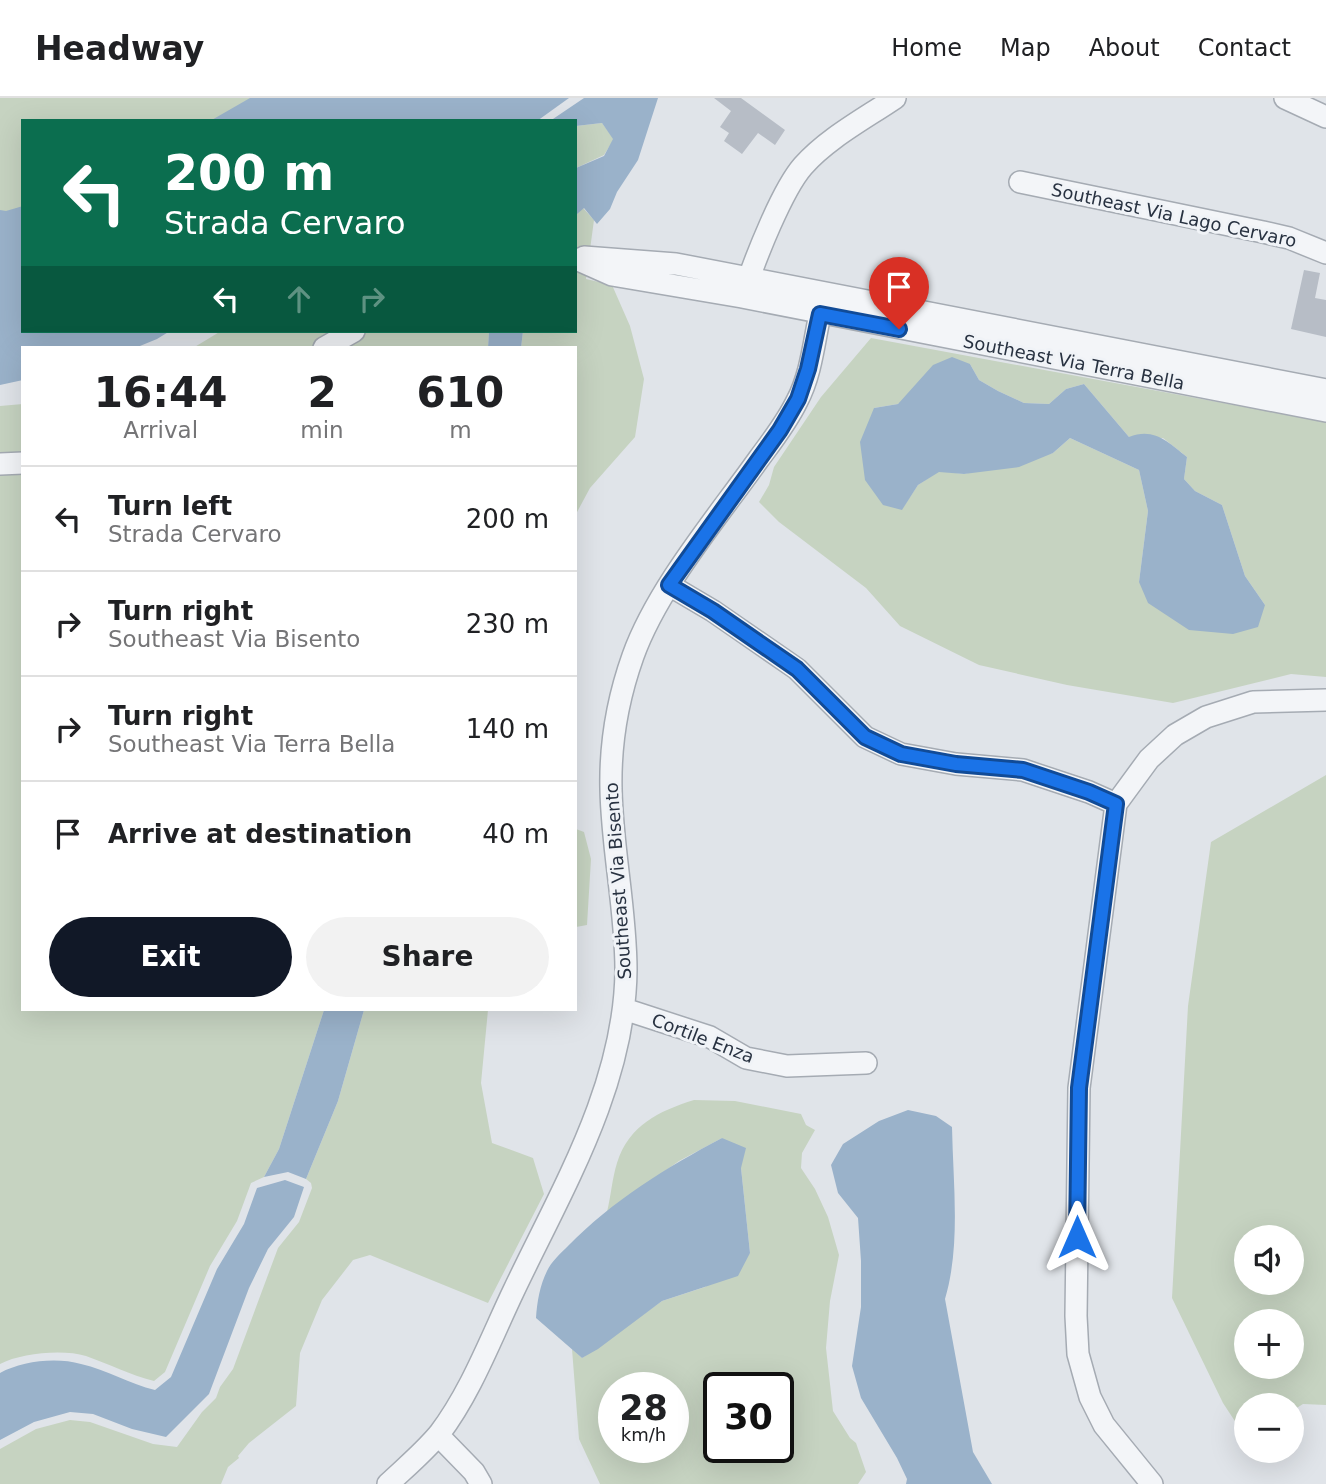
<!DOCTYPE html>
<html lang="en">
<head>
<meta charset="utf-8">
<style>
  body { margin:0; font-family:"DejaVu Sans",sans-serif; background:#f2f2f2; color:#202124; height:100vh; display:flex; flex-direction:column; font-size:26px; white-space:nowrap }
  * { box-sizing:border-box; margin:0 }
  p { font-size:23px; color:#757577 }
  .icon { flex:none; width:38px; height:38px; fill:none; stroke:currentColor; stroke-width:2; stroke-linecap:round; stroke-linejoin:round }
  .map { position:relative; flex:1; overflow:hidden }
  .sheet { position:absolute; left:21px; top:248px; width:556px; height:665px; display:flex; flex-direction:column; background:#fff; border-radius:0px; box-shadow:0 7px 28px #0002 }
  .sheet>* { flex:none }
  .top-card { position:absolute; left:21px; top:21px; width:556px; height:214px; border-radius:0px; box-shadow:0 7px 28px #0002; background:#0b6e4f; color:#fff; overflow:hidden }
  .buttons { position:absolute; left:1234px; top:1127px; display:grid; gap:14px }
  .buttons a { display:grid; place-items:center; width:70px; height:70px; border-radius:50%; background:#fff; box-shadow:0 7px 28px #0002; font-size:35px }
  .speed { position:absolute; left:598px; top:1274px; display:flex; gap:14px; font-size:35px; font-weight:700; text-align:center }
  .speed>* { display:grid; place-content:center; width:91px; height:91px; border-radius:50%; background:#fff; box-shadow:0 7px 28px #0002; line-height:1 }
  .speed small { font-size:18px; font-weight:400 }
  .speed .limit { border:4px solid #111; border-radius:10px; background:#fff; color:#111 }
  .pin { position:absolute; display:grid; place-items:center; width:60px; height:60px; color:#fff; margin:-72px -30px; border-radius:50% 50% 50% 0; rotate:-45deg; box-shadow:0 0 7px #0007 }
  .pin .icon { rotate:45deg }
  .me { position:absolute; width:77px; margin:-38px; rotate:0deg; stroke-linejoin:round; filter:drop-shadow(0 0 5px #0008) }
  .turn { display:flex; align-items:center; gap:24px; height:147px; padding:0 28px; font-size:32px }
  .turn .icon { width:91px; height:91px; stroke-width:2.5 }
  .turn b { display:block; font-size:49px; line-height:60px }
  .lanes { display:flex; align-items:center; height:66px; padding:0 28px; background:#0003; justify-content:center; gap:35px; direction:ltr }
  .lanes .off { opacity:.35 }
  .eta { display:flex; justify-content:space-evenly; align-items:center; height:119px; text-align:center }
  .eta b { font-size:42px; font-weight:600; line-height:49px }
  .primary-button { display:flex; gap:14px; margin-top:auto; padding:14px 28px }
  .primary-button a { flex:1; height:80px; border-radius:42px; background:#111827; color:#fff; font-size:28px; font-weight:600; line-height:80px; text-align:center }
  .primary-button a+a { background:#f2f2f2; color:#202124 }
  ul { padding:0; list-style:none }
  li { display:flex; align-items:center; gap:21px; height:105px; padding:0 28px; border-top:2px solid #e0e0e0 }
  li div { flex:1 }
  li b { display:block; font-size:26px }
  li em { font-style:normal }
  header { display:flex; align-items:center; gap:42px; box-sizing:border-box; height:98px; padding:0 35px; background:#fff; border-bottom:2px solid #e0e0e0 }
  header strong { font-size:33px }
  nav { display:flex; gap:38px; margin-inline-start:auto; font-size:24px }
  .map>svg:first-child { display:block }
  .green { fill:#c6d3c1; fill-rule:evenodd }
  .water { fill:#9ab2ca }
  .building { fill:#b7bdc6 }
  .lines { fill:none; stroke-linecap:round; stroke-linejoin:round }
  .minor-casing { stroke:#a5abb3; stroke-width:24 }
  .minor { stroke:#f3f5f8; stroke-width:21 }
  .route-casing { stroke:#114b97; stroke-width:18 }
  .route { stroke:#1a73e8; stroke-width:12 }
  .labels { text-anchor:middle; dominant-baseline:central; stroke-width:6; stroke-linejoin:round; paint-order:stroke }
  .street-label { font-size:18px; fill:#283241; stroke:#f0f3f7 }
</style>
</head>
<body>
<header>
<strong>Headway</strong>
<nav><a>Home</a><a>Map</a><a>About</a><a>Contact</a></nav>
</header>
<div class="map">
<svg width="1326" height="1386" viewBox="0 0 1326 1386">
  <rect width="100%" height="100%" fill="#e0e4e9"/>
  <path class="green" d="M0 0H367L332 23H23V193L0 188Z
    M602 25 614 41 604 57 576 70V28Z
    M583 110 594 122 586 181 612 187 630 228 644 281 635 339 590 390 576 416V250H521L523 233H576V117Z
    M221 233H489L488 250H193Z
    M871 240 1326 324V579L1291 576 1173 605 1067 587 979 567 900 528 866 490 779 424 759 404 769 387 774 369 821 299ZM970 266 979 282 998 293 1024 305 1049 306 1066 291 1084 286 1129 339 1163 340 1187 359 1184 381 1195 393 1222 407 1245 478 1265 507 1139 484 1148 413 1139 372 1070 340 1053 355 964 376 939 373 918 387 902 411 874 310 898 306Z
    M23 306V912H324L279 1051 264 1079 251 1085 237 1123 210 1168 165 1274 154 1283C130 1277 109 1266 86 1258 63 1251 21 1255 0 1266V308Z
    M1326 677V1307L1303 1306 1292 1313V1307H1246V1340L1223 1305 1172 1200 1188 908 1211 744ZM1246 1139H1292V1185H1246ZM1246 1223H1292V1269H1246Z
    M576 731 584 734 591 761 587 827 576 829Z
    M364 912H488L481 985 492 1045 533 1060 544 1096 488 1205 370 1157 353 1162 322 1202 300 1255 296 1308 249 1345 238 1358 239 1360 228 1369 221 1386H0V1351L36 1331 70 1322 90 1324 153 1346 177 1349 202 1314 216 1300 220 1289 233 1271 278 1150 299 1124 312 1090 311 1085 306 1081 338 1003Z
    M694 1002 735 1003 801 1016 806 1027 815 1032 802 1055 801 1070 815 1091 828 1119 839 1157 830 1203 826 1250 833 1313 850 1340 856 1345 866 1374 858 1386H600L579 1341 572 1251 582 1260 662 1203 705 1189 750 1155 741 1070 722 1040 679 1063 607 1114C611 1098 612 1081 617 1065 629 1027 659 1013 694 1002ZM614 1290H674V1349H614ZM719 1290H779V1349H719Z"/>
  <path class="water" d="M250 0H569L537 23H210Z
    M584 0H658L638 62 617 94 610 111 597 126 584 110 576 117V70L604 58 613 41 602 25 576 28V23H550Z
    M23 108V233H170L157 241 135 250H23V282L0 287V112L6 113Z
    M489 233H523L521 250H488Z
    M952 259 970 266 979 282 998 293 1024 305 1049 306 1066 291 1084 286 1129 339C1154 329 1168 344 1187 359L1184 381 1195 393 1222 407 1245 478 1265 507 1258 529 1233 536 1189 532 1148 505 1139 484 1148 413 1139 372 1070 340 1053 355 1019 369 964 376 939 374 918 387 902 412 883 407 865 382 860 344 874 310 898 306 933 267Z
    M324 912H364L338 1003 306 1081 288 1074 264 1079 279 1051Z
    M908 1012 936 1018 952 1029C953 1085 961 1147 945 1201L973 1354 992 1386H906L907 1381 897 1360 861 1300 852 1268 861 1209V1163L858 1120 838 1095 831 1067 843 1046 879 1023Z
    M722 1040 746 1050 741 1070 750 1155 738 1178 662 1203 598 1251 582 1260 536 1220C537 1204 540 1187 547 1173 551 1164 561 1155 568 1148 612 1103 667 1069 722 1040Z
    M285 1082 304 1089 294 1119 268 1151 249 1190 209 1296 166 1339 132 1331 93 1316 70 1314 34 1324 0 1342V1275C22 1263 56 1259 81 1266 107 1272 130 1286 155 1292L171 1279 217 1171 244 1126 257 1090Z"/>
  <path class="building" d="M714 0H741L785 32 775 47 758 35 742 56 724 43 729 35 720 29 731 13Z
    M1304 172 1320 175 1315 200 1326 202V239L1291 231Z"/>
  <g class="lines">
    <defs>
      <path id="minor" d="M1285 0 1326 19
        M1020 84 1263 134 1289 140 1326 155
        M584 159 676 166 1326 292
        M576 161 612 177 742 199 1326 313
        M745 191C756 159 782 92 803 68 828 40 864 21 895 0
        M324 250 354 233
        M0 366 23 365
        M669 487 713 513 797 571 865 639 901 656 956 666 1023 672 1089 694 1116 706
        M624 911 710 939 746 960 787 968 866 965
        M438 1337 474 1374 481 1386
        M388 1386C405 1370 424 1354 439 1336 471 1294 491 1240 514 1192 562 1091 625 987 626 872 626 811 612 751 611 691 610 646 618 600 633 558 657 491 716 421 758 362 772 343 787 324 797 303 811 277 814 244 820 216
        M1152 1386 1104 1327 1090 1299 1078 1256 1076 1218 1079 990 1116 706 1149 661 1175 637 1206 619 1253 604 1326 602"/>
    </defs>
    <use href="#minor" class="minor-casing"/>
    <use href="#minor" class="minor"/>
  </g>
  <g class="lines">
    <defs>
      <path id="route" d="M899 231 820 216 808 271 798 301 780 332 669 487 713 513 797 571 865 639 901 656 956 666 1023 672 1089 694 1116 706 1079 990 1077 1139"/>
    </defs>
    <use href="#route" class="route-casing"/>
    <use href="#route" class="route"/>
  </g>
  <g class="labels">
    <g class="street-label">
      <text transform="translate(1174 117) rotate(12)">Southeast Via Lago Cervaro</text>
      <text transform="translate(1074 264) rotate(11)">Southeast Via Terra Bella</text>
      <text transform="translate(618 783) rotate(-94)">Southeast Via Bisento</text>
      <text transform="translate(703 940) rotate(21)">Cortile Enza</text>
    </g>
  </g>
</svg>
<div class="buttons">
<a><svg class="icon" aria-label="sound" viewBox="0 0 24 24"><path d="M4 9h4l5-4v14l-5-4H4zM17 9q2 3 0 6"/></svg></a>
<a>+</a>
<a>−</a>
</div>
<div class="speed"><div>28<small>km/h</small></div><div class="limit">30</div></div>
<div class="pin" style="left:899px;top:231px;background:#d93025"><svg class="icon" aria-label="arrive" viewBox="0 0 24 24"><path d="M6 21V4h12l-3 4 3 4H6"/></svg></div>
<svg class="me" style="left:1077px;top:1139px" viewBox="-20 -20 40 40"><path d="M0-17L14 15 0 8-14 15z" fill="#1a73e8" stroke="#fff" stroke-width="4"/></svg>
<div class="top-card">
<div class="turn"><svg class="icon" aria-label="left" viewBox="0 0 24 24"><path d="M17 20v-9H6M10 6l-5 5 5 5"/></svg><div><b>200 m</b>Strada Cervaro</div></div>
<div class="lanes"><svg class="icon" aria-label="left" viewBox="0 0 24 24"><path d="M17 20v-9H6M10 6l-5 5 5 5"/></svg><svg class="icon off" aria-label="ahead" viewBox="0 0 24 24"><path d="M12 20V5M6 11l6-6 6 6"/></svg><svg class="icon off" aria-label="right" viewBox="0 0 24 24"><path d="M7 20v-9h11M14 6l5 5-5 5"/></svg></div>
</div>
<section class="sheet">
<div class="eta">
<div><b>16:44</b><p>Arrival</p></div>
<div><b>2</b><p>min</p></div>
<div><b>610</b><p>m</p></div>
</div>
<ul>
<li><svg class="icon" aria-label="left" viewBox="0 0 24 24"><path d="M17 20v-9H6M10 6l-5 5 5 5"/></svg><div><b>Turn left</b><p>Strada Cervaro</p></div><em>200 m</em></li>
<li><svg class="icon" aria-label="right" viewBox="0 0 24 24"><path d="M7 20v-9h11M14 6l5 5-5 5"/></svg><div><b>Turn right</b><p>Southeast Via Bisento</p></div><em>230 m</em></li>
<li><svg class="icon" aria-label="right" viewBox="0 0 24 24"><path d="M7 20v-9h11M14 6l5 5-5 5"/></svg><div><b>Turn right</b><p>Southeast Via Terra Bella</p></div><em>140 m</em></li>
<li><svg class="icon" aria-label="arrive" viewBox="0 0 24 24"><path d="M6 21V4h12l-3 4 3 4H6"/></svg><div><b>Arrive at destination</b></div><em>40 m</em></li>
</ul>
<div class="primary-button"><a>Exit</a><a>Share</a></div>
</section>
</div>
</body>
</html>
